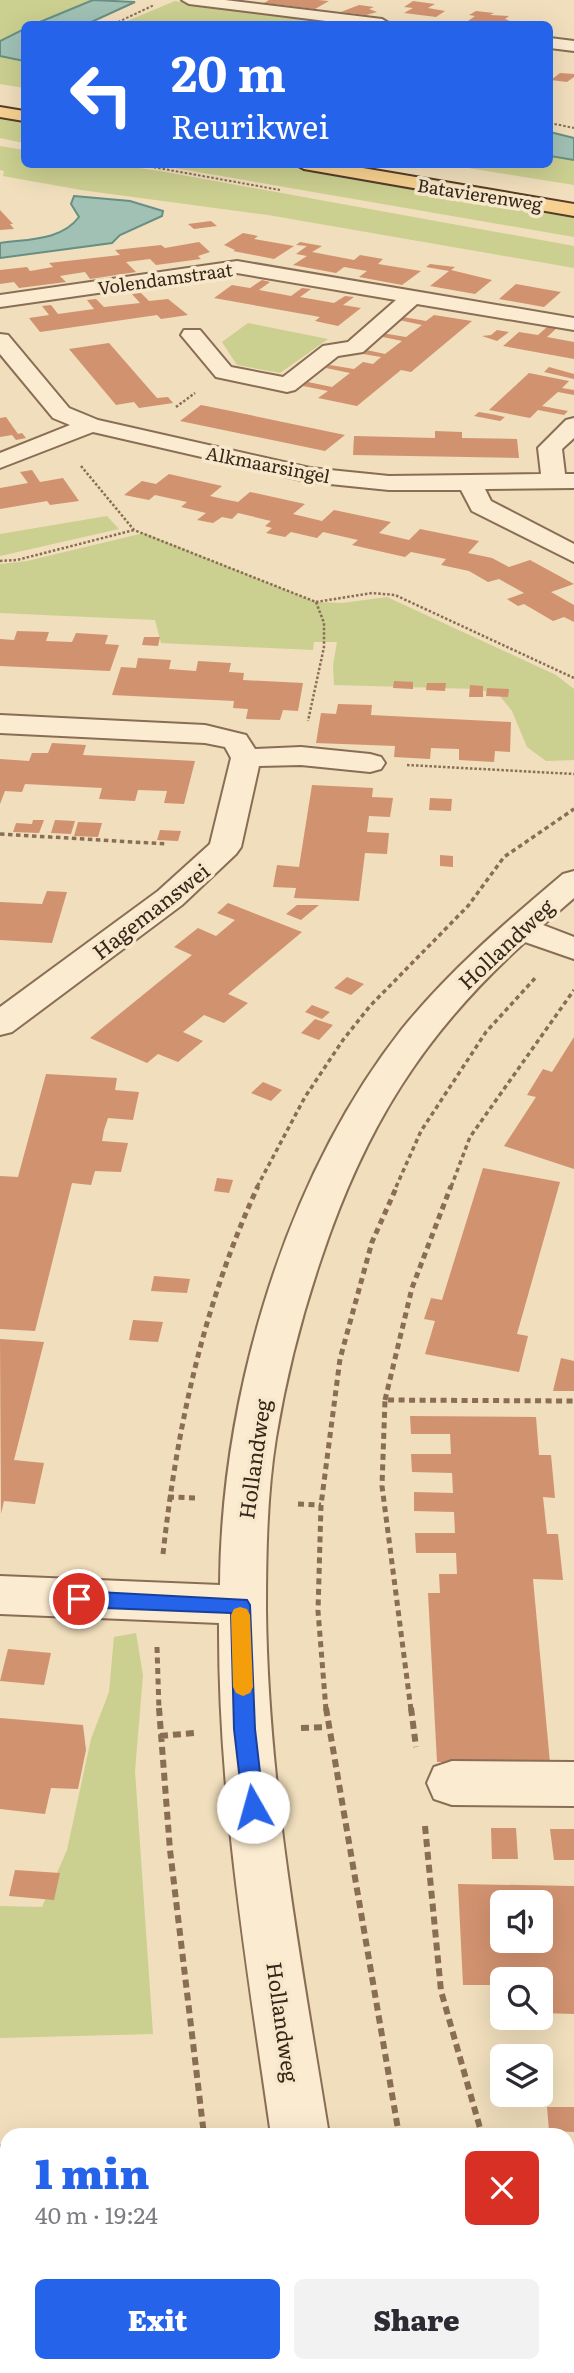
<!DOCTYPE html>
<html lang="en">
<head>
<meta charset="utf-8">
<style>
  body { margin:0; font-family:Literata,serif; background:#f2f2f3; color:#2b2b33; height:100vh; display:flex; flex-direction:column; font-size:26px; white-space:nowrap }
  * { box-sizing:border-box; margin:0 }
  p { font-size:23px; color:#7c7c81 }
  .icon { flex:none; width:38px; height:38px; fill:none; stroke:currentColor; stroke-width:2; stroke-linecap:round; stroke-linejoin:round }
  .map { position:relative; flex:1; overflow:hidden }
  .details { position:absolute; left:0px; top:2128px; width:574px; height:245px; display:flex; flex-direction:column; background:#fff; border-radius:21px 21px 0 0; box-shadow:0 7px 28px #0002 }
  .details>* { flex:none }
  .banner { position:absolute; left:21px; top:21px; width:532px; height:147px; border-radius:10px; box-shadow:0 7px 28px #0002; background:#2563eb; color:#fff; overflow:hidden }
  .buttons { position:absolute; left:490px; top:1890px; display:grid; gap:14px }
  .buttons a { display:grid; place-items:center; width:63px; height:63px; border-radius:10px; background:#fff; box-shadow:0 7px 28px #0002; font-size:35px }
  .pin { position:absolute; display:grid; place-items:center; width:60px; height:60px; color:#fff; margin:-30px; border:4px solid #fff; border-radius:50%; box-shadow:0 2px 7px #0007 }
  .me { position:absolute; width:77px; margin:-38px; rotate:353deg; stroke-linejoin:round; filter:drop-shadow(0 0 5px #0008) }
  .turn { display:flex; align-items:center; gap:24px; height:147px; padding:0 35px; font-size:32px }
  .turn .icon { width:91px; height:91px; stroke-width:2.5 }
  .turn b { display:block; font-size:49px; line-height:60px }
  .round { display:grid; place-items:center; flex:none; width:74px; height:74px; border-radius:10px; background:#f2f2f3 }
  .summary { display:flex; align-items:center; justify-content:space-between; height:119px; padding:0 35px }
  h1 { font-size:42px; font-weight:800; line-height:52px; color:#2563eb }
  .action { display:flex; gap:14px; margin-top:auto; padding:14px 35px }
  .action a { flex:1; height:80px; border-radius:10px; background:#2563eb; color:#fff; font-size:28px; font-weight:800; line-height:80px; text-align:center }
  .action a+a { background:#f2f2f3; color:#2b2b33 }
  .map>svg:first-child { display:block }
  .green { fill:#cbcf90 }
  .water { fill:#a1c1b5; stroke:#688f83; stroke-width:2 }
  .building { fill:#d19270; fill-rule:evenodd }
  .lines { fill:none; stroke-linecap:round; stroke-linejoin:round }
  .minor-casing { stroke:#896d55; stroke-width:4 }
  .major-casing { stroke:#563c2a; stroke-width:4 }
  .path-far4 { stroke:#896d55; stroke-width:2; stroke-dasharray:2.5 2; stroke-linecap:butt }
  .path-far3 { stroke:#896d55; stroke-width:2.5; stroke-dasharray:2.5 2; stroke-linecap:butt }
  .path-far2 { stroke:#896d55; stroke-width:3.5; stroke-dasharray:4.5 3.5; stroke-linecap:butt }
  .path-far1 { stroke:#896d55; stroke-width:5; stroke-dasharray:6 4.5; stroke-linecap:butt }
  .path { stroke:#896d55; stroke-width:6; stroke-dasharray:8 5; stroke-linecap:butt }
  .minor { fill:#fbebd0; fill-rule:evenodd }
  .major { fill:#f7d190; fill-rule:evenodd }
  .route { fill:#2563eb; stroke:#184099; stroke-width:2 }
  .slow { fill:#f59e0b }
  .labels { text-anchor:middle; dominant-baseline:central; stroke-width:7; stroke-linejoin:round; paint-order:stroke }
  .far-street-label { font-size:18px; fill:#37271b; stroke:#f7e8cc }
  .street-label { font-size:21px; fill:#37271b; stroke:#f7e8cc }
</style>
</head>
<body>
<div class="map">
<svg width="574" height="2373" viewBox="0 0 574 2373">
  <rect width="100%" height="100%" fill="#f0debc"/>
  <path class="green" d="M0 0H93L35 24H24V29L0 41Z
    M175 1 356 24H120Z
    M0 56 24 61V88L0 84Z
    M0 116 24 120V143L0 138Z
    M0 146 24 150V164H111L160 171 574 246V268L268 215 81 190 3 176 4 171 0 170Z
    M550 156 574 160V185L449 165 550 164Z
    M157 165H295L574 211V237Z
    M248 323 328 339 280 373 237 365 222 342Z
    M107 516 119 529 0 556V534Z
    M144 533 316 602 342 603 387 597 556 675 574 689V760L546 761 527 747 512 711 499 695 477 689 334 685 333 665 337 642H314L313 650 161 643 155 620 0 613V564L27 561Z
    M136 1633 143 1675 135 1771 153 2034 0 2038V1906L42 1907 67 1850 91 1739 109 1692 114 1637Z"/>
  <path class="water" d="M93 0 135 2 87 24H35Z
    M24 29V61L0 56V41Z
    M550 132 574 138V160L550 156Z
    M74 196 130 201 163 211 162 216 120 235 112 243 0 258V243C27 239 61 241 79 217L71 204Z
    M0 2145 7 2146V2286L0 2289Z"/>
  <path class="building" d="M269 0H318L329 1 315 9 264 3Z
    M413 1 435 4 428 8 445 11 436 17 404 13 413 8 404 7Z
    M359 5 374 7 369 9 377 12 366 15 341 12Z
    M476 11 494 13 490 15 509 16 505 19 513 22 468 21 475 16 469 15Z
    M560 73 574 74V77L567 82 551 80Z
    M0 210 13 224H10L14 229 0 230Z
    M211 221 217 226 194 229 188 224Z
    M243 233 258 236 254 239 294 246 274 259 233 251 235 250 224 245Z
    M199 242 210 252 198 256 201 259 156 265 150 259 126 262 136 272 90 279 85 272 72 274 60 276 66 282 19 288 14 282 0 284V270L27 267 30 271 53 267 49 263 120 255 115 250 161 245 165 248Z
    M300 242 322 246 312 252 354 260 360 255 383 259 378 264 421 271 402 285 359 277 367 271 344 267 336 273 293 265 307 256 296 254 307 246 296 245Z
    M430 264 455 267 451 270 492 280 475 294 430 286 449 271 426 267Z
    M262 280 270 282 259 290 291 296 302 288 311 289 300 297 334 303 345 296 354 297 343 305 361 308 338 326 315 321 320 317 214 298 232 285 250 288Z
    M516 284 538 288 561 292 544 307 499 299Z
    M141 293 149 301 168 299 188 315 161 319 157 315 40 332 29 318 49 315 42 306 51 305 58 314 94 309 87 300 96 299 104 307 140 303 132 294Z
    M434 315 472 321 411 372 401 370 357 406 318 398 328 391 303 386 308 382 332 387 350 373 326 368 330 365 354 369 363 362 373 364 381 357 357 353 362 349 385 354 402 341 378 336 382 333 406 337 422 325 399 320 403 317 426 321Z
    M547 327 557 328 547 337 574 342V359L503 346 519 332 538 335Z
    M497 330 509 332 497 341 482 336 491 335Z
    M109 343 157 398 168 397 173 403 139 408 134 402 116 405 69 349Z
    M549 367 574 374V379L544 372Z
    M529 373 569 381 562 388 574 390V395L558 392 542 406 568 411 564 415 538 410 530 418 489 410Z
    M201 405 226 410 345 435 325 451 180 421Z
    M479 412 491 414 505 417 500 421 474 416Z
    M6 417 18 434 22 433 26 438 16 440 12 435 0 437V418Z
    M435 431 462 432V438L517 439 519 458 353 455 354 436 435 438Z
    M32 470 40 482 63 478 79 501 50 505 47 501 0 509V488L28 483 20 472Z
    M169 474 222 486 210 496 223 499 238 502 250 492 305 504 293 514 322 521 334 510 391 522 379 533 409 540 420 529 479 541 468 553 492 558 509 567 530 560 574 584 551 592 574 605V622L564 617 553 621 524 604 518 606 507 599 524 593 499 579 488 582 469 571 441 565 446 559 411 552 405 557 352 545 358 540 323 532 317 538 291 532 285 537 266 533 272 528 265 526 271 521 238 513 232 519 222 517 213 523 197 520 206 513 181 507 187 502 155 495 149 500 124 495 142 481 156 484Z
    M17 631 49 632 46 641 72 642 76 633 108 635 105 644 119 645 110 671 0 666V639L14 640Z
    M144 637H160L158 646 142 645Z
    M138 658 171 660 169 669 182 670 196 671 198 661 231 663 229 672 244 673 243 680 303 683 298 711 283 710 280 720 246 719 248 709 233 708 234 701 112 695 121 667 136 668Z
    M394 681 413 682V689L393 688Z
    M427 683H446L445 691 426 690Z
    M470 685 483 686V697H469Z
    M487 688 509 689 508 697 486 696Z
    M338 704 372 705 371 715 511 722 510 752 495 751 494 762 459 760V749L431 748 430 759 394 757 395 746 316 743 321 713 336 714Z
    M52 743 86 745 83 755 195 761 184 804 164 803 167 791 138 790 135 801 99 799 102 788 25 784 22 792 5 791 0 804V759L29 761 32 753H48Z
    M312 785 373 788 372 797 393 798 390 817 369 816 367 832 389 833 387 854 365 853 359 901 294 898 296 888 273 887 277 865 299 867Z
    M430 798 452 799 451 811 429 810Z
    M33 820H44L39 833 13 832 16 823 32 824Z
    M55 820 75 821 71 834 51 833Z
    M78 822 102 823 98 837 74 836Z
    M160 830 181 831 178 841 157 840Z
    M440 855 453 856V867L440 866Z
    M47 891 67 892 52 943 0 940V902L42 904Z
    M228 903 302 932 228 994 248 1003 224 1023 204 1015 183 1032 203 1041 178 1062 158 1054 147 1063 90 1038 192 955 174 947 198 928 216 936 235 920 217 913Z
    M297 905H319L301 920 286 914Z
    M347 977 364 984 351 995 334 988Z
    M312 1005 330 1012 322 1019 305 1012Z
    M315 1019 333 1025 319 1040 301 1033Z
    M574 1037V1169L504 1146 536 1097 527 1095 543 1069 552 1072Z
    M46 1074 117 1078 115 1090 139 1092 133 1120 108 1118 104 1130 102 1141 128 1143 121 1172 95 1171 91 1185 72 1183 35 1331 0 1329V1176L18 1177Z
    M263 1082 282 1090 271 1101 251 1093Z
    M483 1168 560 1182 517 1334 528 1336 519 1372 425 1354 435 1321 424 1319 431 1298 442 1300Z
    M217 1178 233 1180 229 1193 214 1191Z
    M154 1276 190 1279 187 1293 151 1291Z
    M133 1320 163 1322 158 1342 129 1340Z
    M0 1339 44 1342 14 1460 44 1463 35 1504 4 1501 1 1514Z
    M561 1358 574 1361V1391H553Z
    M410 1416 536 1417 539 1455H551L555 1498 543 1497 547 1534H558L563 1580 533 1579 550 1763 437 1762 428 1593H440L439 1574H457L456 1553H416L415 1533H455L454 1512 414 1511V1492L453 1493 452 1473 412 1472 411 1454H451L450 1434H411Z
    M8 1649 51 1653 44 1685 0 1681Z
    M0 1718 83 1725 86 1750 78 1789 51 1788 45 1814 0 1809Z
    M491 1828H516L518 1859H492Z
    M550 1829H574V1860H554Z
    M15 1870 60 1873 54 1900 9 1896Z
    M458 1884 574 1886V2014L541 2013V1979H502V1985H463ZM502 1902H541V1941H502Z
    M547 2107H574V2132L549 2131Z"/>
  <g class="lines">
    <defs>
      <path id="minor" d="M182 0H225L382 19 390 24H350L189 4Z
        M550 38 574 41V51L550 48Z
        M237 261 574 318V330L417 304 363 352 338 356 295 390 287 392 216 377 181 335 184 330H200L231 367 283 377 323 346 348 342 396 300 237 273 0 307V295Z
        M0 334 8 335 69 408 98 420 310 468 389 476 541 474 538 448 566 420 574 418V438L562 449 565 474H574V488L485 489 491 501 574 544V562L472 511 461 490H389L310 482 93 432 0 468V453L70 425 53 418 0 354Z
        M0 715 205 725 246 735 255 749 301 747 370 754 381 757 385 763 381 769 370 772 301 765 259 766 241 847 236 854 182 905 12 1032 0 1035V1007L158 891 210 844 231 758 225 747 205 743 0 733Z
        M574 871V898L543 925 574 937V959L525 942C422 1035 365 1128 321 1259 301 1318 286 1377 276 1438 267 1494 266 1553 266 1610 268 1787 301 1961 329 2135H271C247 1966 218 1795 219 1623L0 1614V1576L220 1585C221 1397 285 1178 402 1029 449 971 506 922 563 874Z
        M452 1761 574 1762V1806L452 1805 434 1799 427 1783 434 1767Z
        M303 2366H365L367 2373H305Z"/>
      <path id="major" d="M0 107 24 111V121L0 117Z
        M295 164H339L574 204V216L304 169Z"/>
    </defs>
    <use href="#minor" class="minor-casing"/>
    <use href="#major" class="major-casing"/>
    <path class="path-far4" d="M114 24 154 5
      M550 123 574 128
      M136 164 280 190"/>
    <path class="path-far3" d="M176 407 195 393
      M81 466 134 530 316 602 324 623V647L308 721
      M0 561 17 560 134 530
      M316 602 372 593 395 595 574 678
      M407 765 574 774"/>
    <path class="path-far2" d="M0 834 167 844
      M257 1187 305 1097 343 1040 370 1006 468 906 504 857 574 809
      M396 1187 421 1131 486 1032 537 976
      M451 1187 470 1137 574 990"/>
    <path class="path-far1" d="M385 1400 412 1288 451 1186
      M168 1497 198 1498
      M298 1504 321 1505
      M163 1554C177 1426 204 1303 258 1186
      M157 1647 159 1710
      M326 1710 318 1611 321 1505 340 1359 372 1242 397 1186
      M411 1710 382 1486 385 1400 574 1401"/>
    <path class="path" d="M159 1708 170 1850 204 2135
      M326 1708 399 2135
      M411 1708 416 1747
      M301 1728 327 1727
      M160 1736 194 1733
      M425 1826 441 1991 482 2135
      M567 2180 574 2178
      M0 2363H7
      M231 2366V2373
      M440 2366 442 2373
      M557 2366 560 2373"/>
    <use href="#minor" class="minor"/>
    <use href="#major" class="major"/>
  </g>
  <path class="route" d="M79 1591 247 1600 250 1605 255 1729 264 1807 261 1814 253 1816 246 1814 243 1807 234 1729 231 1613 79 1607 73 1604 70 1599 73 1593Z"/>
  <path class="slow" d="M240 1607 247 1609 250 1615 253 1687 250 1693 243 1696 236 1693 233 1687 231 1615 234 1609Z"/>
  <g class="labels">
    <g class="far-street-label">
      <text transform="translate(480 194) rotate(9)">Batavierenweg</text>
      <text transform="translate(165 278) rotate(-8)">Volendamstraat</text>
      <text transform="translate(268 464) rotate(11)">Alkmaarsingel</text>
    </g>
    <g class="street-label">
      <text transform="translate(150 910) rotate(-38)">Hagemanswei</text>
      <text transform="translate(505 943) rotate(-43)">Hollandweg</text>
      <text transform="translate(253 1459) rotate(-82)">Hollandweg</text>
      <text transform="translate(284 2022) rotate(82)">Hollandweg</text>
    </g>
  </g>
</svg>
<div class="buttons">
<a><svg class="icon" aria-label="sound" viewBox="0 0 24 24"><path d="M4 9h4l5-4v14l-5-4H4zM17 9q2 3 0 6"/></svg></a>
<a><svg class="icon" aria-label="search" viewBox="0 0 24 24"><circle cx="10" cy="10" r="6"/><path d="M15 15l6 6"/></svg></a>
<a><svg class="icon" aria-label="layers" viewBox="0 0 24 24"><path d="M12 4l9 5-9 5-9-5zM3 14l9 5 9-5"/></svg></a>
</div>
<div class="pin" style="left:79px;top:1599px;background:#d93025"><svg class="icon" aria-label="arrive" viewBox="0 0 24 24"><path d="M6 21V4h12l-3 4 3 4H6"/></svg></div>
<svg class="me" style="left:253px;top:1807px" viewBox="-20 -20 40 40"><circle r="19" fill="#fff"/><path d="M0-13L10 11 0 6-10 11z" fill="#2563eb"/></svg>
<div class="banner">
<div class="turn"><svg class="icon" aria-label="left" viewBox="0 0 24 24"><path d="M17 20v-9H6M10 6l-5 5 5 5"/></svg><div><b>20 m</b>Reurikwei</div></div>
</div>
<section class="details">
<div class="summary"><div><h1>1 min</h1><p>40 m · 19:24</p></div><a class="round" style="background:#d93025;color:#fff"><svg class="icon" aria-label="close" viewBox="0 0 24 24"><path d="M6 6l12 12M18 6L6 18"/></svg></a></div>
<div class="action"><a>Exit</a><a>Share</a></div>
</section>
</div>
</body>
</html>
